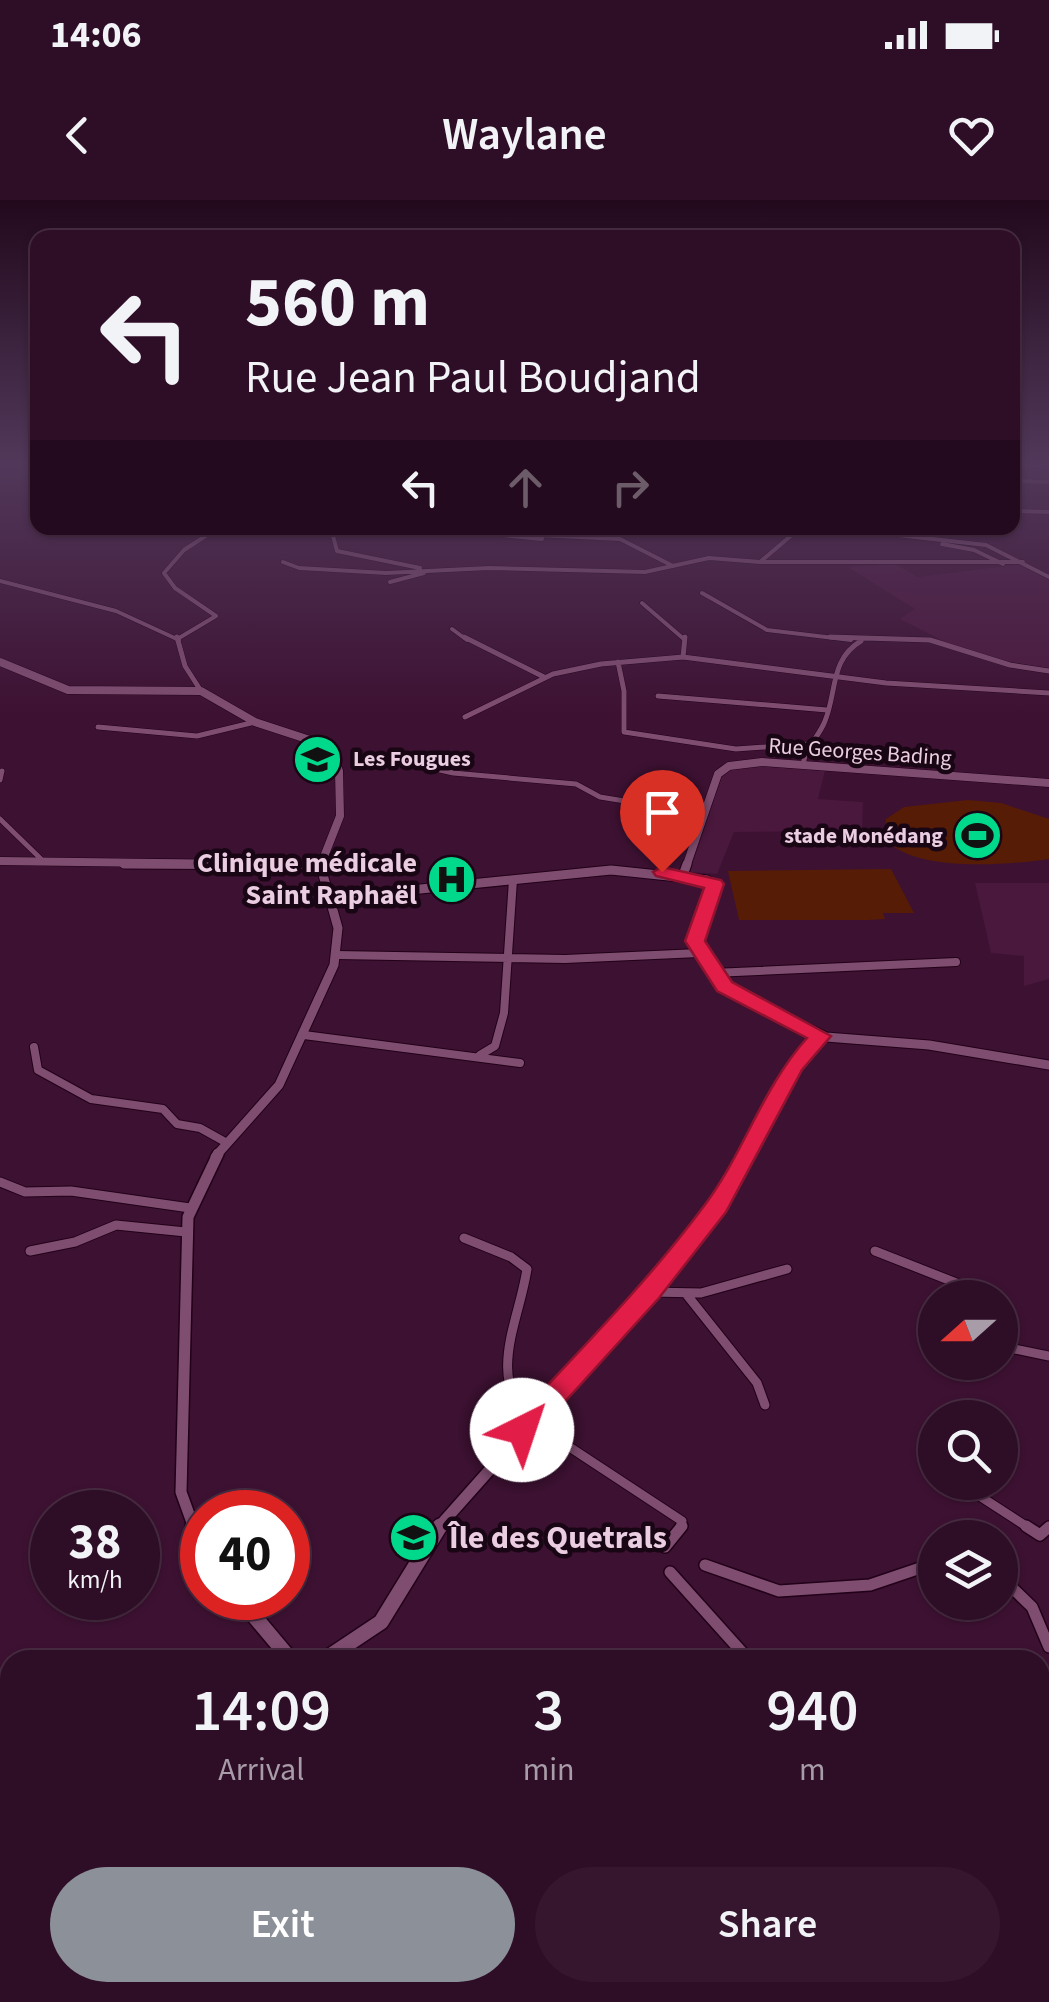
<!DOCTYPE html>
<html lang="en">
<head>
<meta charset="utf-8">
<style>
  body { margin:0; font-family:"Source Sans 3",sans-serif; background:#36162e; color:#f1f3f6; height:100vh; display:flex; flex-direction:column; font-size:38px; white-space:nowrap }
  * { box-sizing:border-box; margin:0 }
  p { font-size:32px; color:#a79ca7 }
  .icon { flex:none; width:55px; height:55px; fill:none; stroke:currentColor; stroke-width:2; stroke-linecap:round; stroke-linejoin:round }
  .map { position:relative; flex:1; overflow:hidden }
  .side { position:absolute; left:0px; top:1450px; width:1050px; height:352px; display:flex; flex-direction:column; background:#2e0d26; border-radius:30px 30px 0 0; box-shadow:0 2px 8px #0004,0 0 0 2px #492d43 }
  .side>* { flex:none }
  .banner { position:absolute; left:30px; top:30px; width:990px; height:305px; border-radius:20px; box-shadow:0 2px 8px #0004,0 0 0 2px #492d43; background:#2e0d26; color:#f1f3f6; overflow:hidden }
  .needle { width:65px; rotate:249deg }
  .fabs { position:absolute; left:918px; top:1080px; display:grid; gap:20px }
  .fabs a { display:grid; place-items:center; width:100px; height:100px; border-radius:50%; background:#2e0d26; box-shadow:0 2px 8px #0004,0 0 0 2px #492d43; font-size:50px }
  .speed { position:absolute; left:30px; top:1290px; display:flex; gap:20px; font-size:50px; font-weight:700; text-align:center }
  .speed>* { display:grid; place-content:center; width:130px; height:130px; border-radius:50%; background:#2e0d26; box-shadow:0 2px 8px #0004,0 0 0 2px #492d43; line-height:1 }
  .speed small { font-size:25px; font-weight:400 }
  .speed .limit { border:15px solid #d22; background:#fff; color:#111 }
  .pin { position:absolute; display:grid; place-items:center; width:85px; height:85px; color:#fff; margin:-102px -42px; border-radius:50% 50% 50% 0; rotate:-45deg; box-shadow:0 0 10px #0007 }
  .pin .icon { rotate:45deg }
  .me { position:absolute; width:110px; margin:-55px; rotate:41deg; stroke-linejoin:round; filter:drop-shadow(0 0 8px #0008) }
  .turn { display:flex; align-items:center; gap:35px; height:210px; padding:0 50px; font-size:45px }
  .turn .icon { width:130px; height:130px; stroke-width:2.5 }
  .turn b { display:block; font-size:70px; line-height:85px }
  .lanes { display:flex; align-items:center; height:95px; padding:0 50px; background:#0003; justify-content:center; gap:50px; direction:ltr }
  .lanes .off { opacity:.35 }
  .eta { display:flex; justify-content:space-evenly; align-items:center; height:170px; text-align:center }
  .eta b { font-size:60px; font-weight:600; line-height:70px }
  .button { display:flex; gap:20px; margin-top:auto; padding:20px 50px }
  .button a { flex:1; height:115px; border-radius:60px; background:#8c9099; color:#fff; font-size:40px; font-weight:600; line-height:115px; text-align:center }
  .button a+a { background:#36162e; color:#f1f3f6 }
  .status { display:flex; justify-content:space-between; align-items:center; height:70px; padding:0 50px; background:#2e0d26; direction:ltr }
  .status svg { height:28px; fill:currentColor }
  header { display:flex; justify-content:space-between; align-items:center; height:130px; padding:0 50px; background:#2e0d26; font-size:45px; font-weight:600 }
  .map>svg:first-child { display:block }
  .built { fill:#4a173d }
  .green { fill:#571c06 }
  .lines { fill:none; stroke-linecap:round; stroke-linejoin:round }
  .minor-far4-casing { stroke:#220019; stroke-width:5 }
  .minor-far3-casing { stroke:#220019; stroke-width:6 }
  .minor-far2-casing { stroke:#220019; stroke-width:10 }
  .minor-far1-casing { stroke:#220019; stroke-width:11 }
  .minor-casing { stroke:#220019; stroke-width:14 }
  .tertiary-far3-casing { stroke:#220019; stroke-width:9 }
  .tertiary-far2-casing { stroke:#220019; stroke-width:11 }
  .tertiary-far1-casing { stroke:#220019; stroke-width:14 }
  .tertiary-casing { stroke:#220019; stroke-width:18 }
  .minor-far4 { stroke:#7f4d70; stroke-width:4 }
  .minor-far3 { stroke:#7f4d70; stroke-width:5 }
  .minor-far2 { stroke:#7f4d70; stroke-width:8 }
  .minor-far1 { stroke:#7f4d70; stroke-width:9 }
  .minor { stroke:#7f4d70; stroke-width:11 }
  .tertiary-far3 { stroke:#7f4d70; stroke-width:8 }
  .tertiary-far2 { stroke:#7f4d70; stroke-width:9 }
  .tertiary-far1 { stroke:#7f4d70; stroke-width:11 }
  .tertiary { stroke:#7f4d70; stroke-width:15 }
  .route { fill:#e11d48; stroke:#92132f; stroke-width:2.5 }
  .labels { text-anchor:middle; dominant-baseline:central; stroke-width:9; stroke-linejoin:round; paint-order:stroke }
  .far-street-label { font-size:22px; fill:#eacde0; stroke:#190614 }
  .far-poi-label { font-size:22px; font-weight:bold; fill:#eacde0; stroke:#190614; text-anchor:start }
  .poi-label { font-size:28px; font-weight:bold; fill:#eacde0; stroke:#190614; text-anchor:end }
  .near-poi-label { font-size:32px; font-weight:bold; fill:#eacde0; stroke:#190614; text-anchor:start }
</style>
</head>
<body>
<div class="status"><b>14:06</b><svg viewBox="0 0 49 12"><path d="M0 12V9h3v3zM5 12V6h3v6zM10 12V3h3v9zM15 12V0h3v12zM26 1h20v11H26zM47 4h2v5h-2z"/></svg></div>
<header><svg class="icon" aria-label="back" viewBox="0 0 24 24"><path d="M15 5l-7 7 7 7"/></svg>Waylane<svg class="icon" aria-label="heart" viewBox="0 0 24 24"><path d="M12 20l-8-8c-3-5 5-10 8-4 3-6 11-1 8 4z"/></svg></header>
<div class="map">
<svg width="1049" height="1802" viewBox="0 0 1049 1802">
  <rect width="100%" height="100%" fill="#3d1132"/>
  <path class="built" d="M895 364 918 377 1023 364 1049 379V470L963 451 900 419 915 409 848 367Z
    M748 564 825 571 818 599 863 602 862 631 734 632 717 674 690 672 723 573Z
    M975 683H1049V779L1024 786V756L991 753Z"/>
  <path class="green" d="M968 600 1001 603 1049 619V659C1007 665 915 673 885 639L886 619 904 607Z
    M891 669 914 713H883L885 719 868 720H739L728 671Z"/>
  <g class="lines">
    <defs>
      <path id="minor-far4" d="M1012 263 1049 266
        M1012 281 1049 282
        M1012 311 1049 312
        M331 328 337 351 420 368
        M430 328 542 339
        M538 328 537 335 620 339 673 366
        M836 328 986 345 1049 377
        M942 344 974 350 1003 364
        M283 362 299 368 386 373 489 368 645 372 709 358 760 362 800 328
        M760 362H1023
        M0 381 116 411 179 440
        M390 382 424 373
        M702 393 767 430 851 440
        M642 403 685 440
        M452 429 467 440
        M179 438 216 416 175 388 164 373 184 350 207 335 209 328"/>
      <path id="minor-far3" d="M177 437 185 466 201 491
        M464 437 544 477
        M830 437 930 440 1010 465 1049 471
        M683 457 685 437
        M618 462 624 491V532L736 549 809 544
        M658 496 827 510
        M465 517 553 474 601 464 683 457 886 483 1049 493
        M98 527 197 536 255 522
        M405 562 453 573 576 584 600 597 637 603 670 622 698 629
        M803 565C805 547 819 537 825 521 837 492 830 459 861 441
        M0 580 2 571
        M0 619 41 659"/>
      <path id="minor-far2" d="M337 755 565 759 699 753
        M713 773 956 762
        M304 835 520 863
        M34 847 38 870 91 899 163 909 177 924 200 928 227 943
        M480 855 495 846 504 813 513 680"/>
      <path id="minor-far1" d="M0 982 25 992 71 991 190 1008
        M464 1038 511 1057 527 1069C519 1122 486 1176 530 1221L682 1321 680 1328
        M30 1051 75 1042 116 1025 186 1032
        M875 1051 964 1086 955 1098
        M650 1092 701 1093 787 1069
        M687 1095 757 1183 765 1205
        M1000 1146 1049 1156
        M929 1269 935 1272
        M958 1282 1029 1328"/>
      <path id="minor" d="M1026 1326 1040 1335 1049 1327
        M665 1347 682 1326
        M705 1365 779 1391 870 1385 935 1363
        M670 1372 749 1460
        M1000 1376 1032 1407 1049 1447
        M358 1792 361 1802"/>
      <path id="tertiary-far3" d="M0 462 68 490 201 491 255 522 319 543 332 554 339 571 340 616 320 667
        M0 661 320 665
        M686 667 718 574 729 566 762 562 1049 583"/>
      <path id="tertiary-far2" d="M124 664 320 665
        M683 675 687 664
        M331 698 611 670 707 680 716 687 695 741 710 770 734 793 826 837 929 845 1049 865
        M215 957 279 885 334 765 338 728 320 664
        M745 957 792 868 820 836"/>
      <path id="tertiary-far1" d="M194 1328 181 1292 188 1017 218 954
        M438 1328 674 1062 747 954"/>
      <path id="tertiary" d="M193 1326 202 1349
        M239 1398 291 1460
        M324 1460 381 1422 440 1326
        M0 1489 10 1487
        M1040 1665 1049 1660
        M563 1792 572 1802
        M828 1802 840 1792"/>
    </defs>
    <use href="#minor-far4" class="minor-far4-casing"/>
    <use href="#minor-far3" class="minor-far3-casing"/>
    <use href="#minor-far2" class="minor-far2-casing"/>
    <use href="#minor-far1" class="minor-far1-casing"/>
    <use href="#minor" class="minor-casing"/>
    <use href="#tertiary-far3" class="tertiary-far3-casing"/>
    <use href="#tertiary-far2" class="tertiary-far2-casing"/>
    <use href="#tertiary-far1" class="tertiary-far1-casing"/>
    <use href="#tertiary" class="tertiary-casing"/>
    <use href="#minor-far4" class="minor-far4"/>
    <use href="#minor-far3" class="minor-far3"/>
    <use href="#minor-far2" class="minor-far2"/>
    <use href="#minor-far1" class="minor-far1"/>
    <use href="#minor" class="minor"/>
    <use href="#tertiary-far3" class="tertiary-far3"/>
    <use href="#tertiary-far2" class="tertiary-far2"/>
    <use href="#tertiary-far1" class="tertiary-far1"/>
    <use href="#tertiary" class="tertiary"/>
  </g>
  <linearGradient id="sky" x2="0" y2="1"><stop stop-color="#22091c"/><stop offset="0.51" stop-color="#51385a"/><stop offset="1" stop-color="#51385a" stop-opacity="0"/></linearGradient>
  <rect width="1049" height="514" fill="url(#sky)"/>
  <path class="route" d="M662 667 721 680 724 684 705 741 732 782 831 836 802 870 726 1012 659 1098 532 1238H512L507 1230 512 1223C578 1152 646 1084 704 1006 744 953 762 888 807 838L717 791 685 741 704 688 656 676 653 672Z"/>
  <defs>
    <symbol id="school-disc" viewBox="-11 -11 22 22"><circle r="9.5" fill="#00d98c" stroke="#190614"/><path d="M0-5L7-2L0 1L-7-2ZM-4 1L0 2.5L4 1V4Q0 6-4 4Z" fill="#111"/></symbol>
    <symbol id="stadium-disc" viewBox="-11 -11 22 22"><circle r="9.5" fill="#00d98c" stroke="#190614"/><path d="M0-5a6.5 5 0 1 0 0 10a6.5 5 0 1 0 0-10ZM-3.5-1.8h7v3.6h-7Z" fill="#111"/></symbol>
    <symbol id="hospital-disc" viewBox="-11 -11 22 22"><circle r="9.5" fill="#00d98c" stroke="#190614"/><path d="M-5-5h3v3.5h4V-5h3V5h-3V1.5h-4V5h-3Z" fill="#111"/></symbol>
  </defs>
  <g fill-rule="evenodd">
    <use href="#school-disc" x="290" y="532" width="55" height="55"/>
    <use href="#stadium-disc" x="950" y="608" width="55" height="55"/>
    <use href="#hospital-disc" x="424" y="652" width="55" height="55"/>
    <use href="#school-disc" x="386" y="1310" width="55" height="55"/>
  </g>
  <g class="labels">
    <g class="far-street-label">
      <text transform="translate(860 552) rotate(4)">Rue Georges Bading</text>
    </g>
    <g class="far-poi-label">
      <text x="353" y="559">Les Fougues</text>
      <text x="943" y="636" text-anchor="end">stade Monédang</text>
    </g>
    <g class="poi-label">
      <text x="417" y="663">Clinique médicale<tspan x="417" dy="32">Saint Raphaël</tspan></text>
    </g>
    <g class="near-poi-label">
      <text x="449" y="1338">Île des Quetrals</text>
    </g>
  </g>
</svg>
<div class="fabs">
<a><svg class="needle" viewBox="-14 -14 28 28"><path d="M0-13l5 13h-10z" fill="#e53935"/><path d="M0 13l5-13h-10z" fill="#a79ca7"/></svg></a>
<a><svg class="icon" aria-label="search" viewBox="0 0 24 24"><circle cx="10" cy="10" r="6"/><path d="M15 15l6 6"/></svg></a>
<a><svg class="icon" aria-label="layers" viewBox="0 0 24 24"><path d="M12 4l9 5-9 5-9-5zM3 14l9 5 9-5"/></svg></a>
</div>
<div class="speed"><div>38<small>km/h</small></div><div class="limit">40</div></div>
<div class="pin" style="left:662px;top:672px;background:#d93025"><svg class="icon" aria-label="arrive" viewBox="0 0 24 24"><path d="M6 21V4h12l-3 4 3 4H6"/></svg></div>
<svg class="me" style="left:522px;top:1230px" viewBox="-20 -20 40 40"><circle r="19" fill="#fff"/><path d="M0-13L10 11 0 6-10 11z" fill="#e11d48"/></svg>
<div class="banner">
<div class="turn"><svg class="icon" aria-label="left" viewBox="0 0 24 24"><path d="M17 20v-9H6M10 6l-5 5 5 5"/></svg><div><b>560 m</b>Rue Jean Paul Boudjand</div></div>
<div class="lanes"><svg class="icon" aria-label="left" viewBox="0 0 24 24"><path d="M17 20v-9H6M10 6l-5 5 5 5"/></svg><svg class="icon off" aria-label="ahead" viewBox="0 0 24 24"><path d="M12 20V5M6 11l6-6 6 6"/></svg><svg class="icon off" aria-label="right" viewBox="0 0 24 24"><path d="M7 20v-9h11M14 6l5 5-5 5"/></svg></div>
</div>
<section class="side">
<div class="eta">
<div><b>14:09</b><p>Arrival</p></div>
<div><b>3</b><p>min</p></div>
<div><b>940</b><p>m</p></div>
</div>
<div class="button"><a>Exit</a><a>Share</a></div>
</section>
</div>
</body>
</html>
